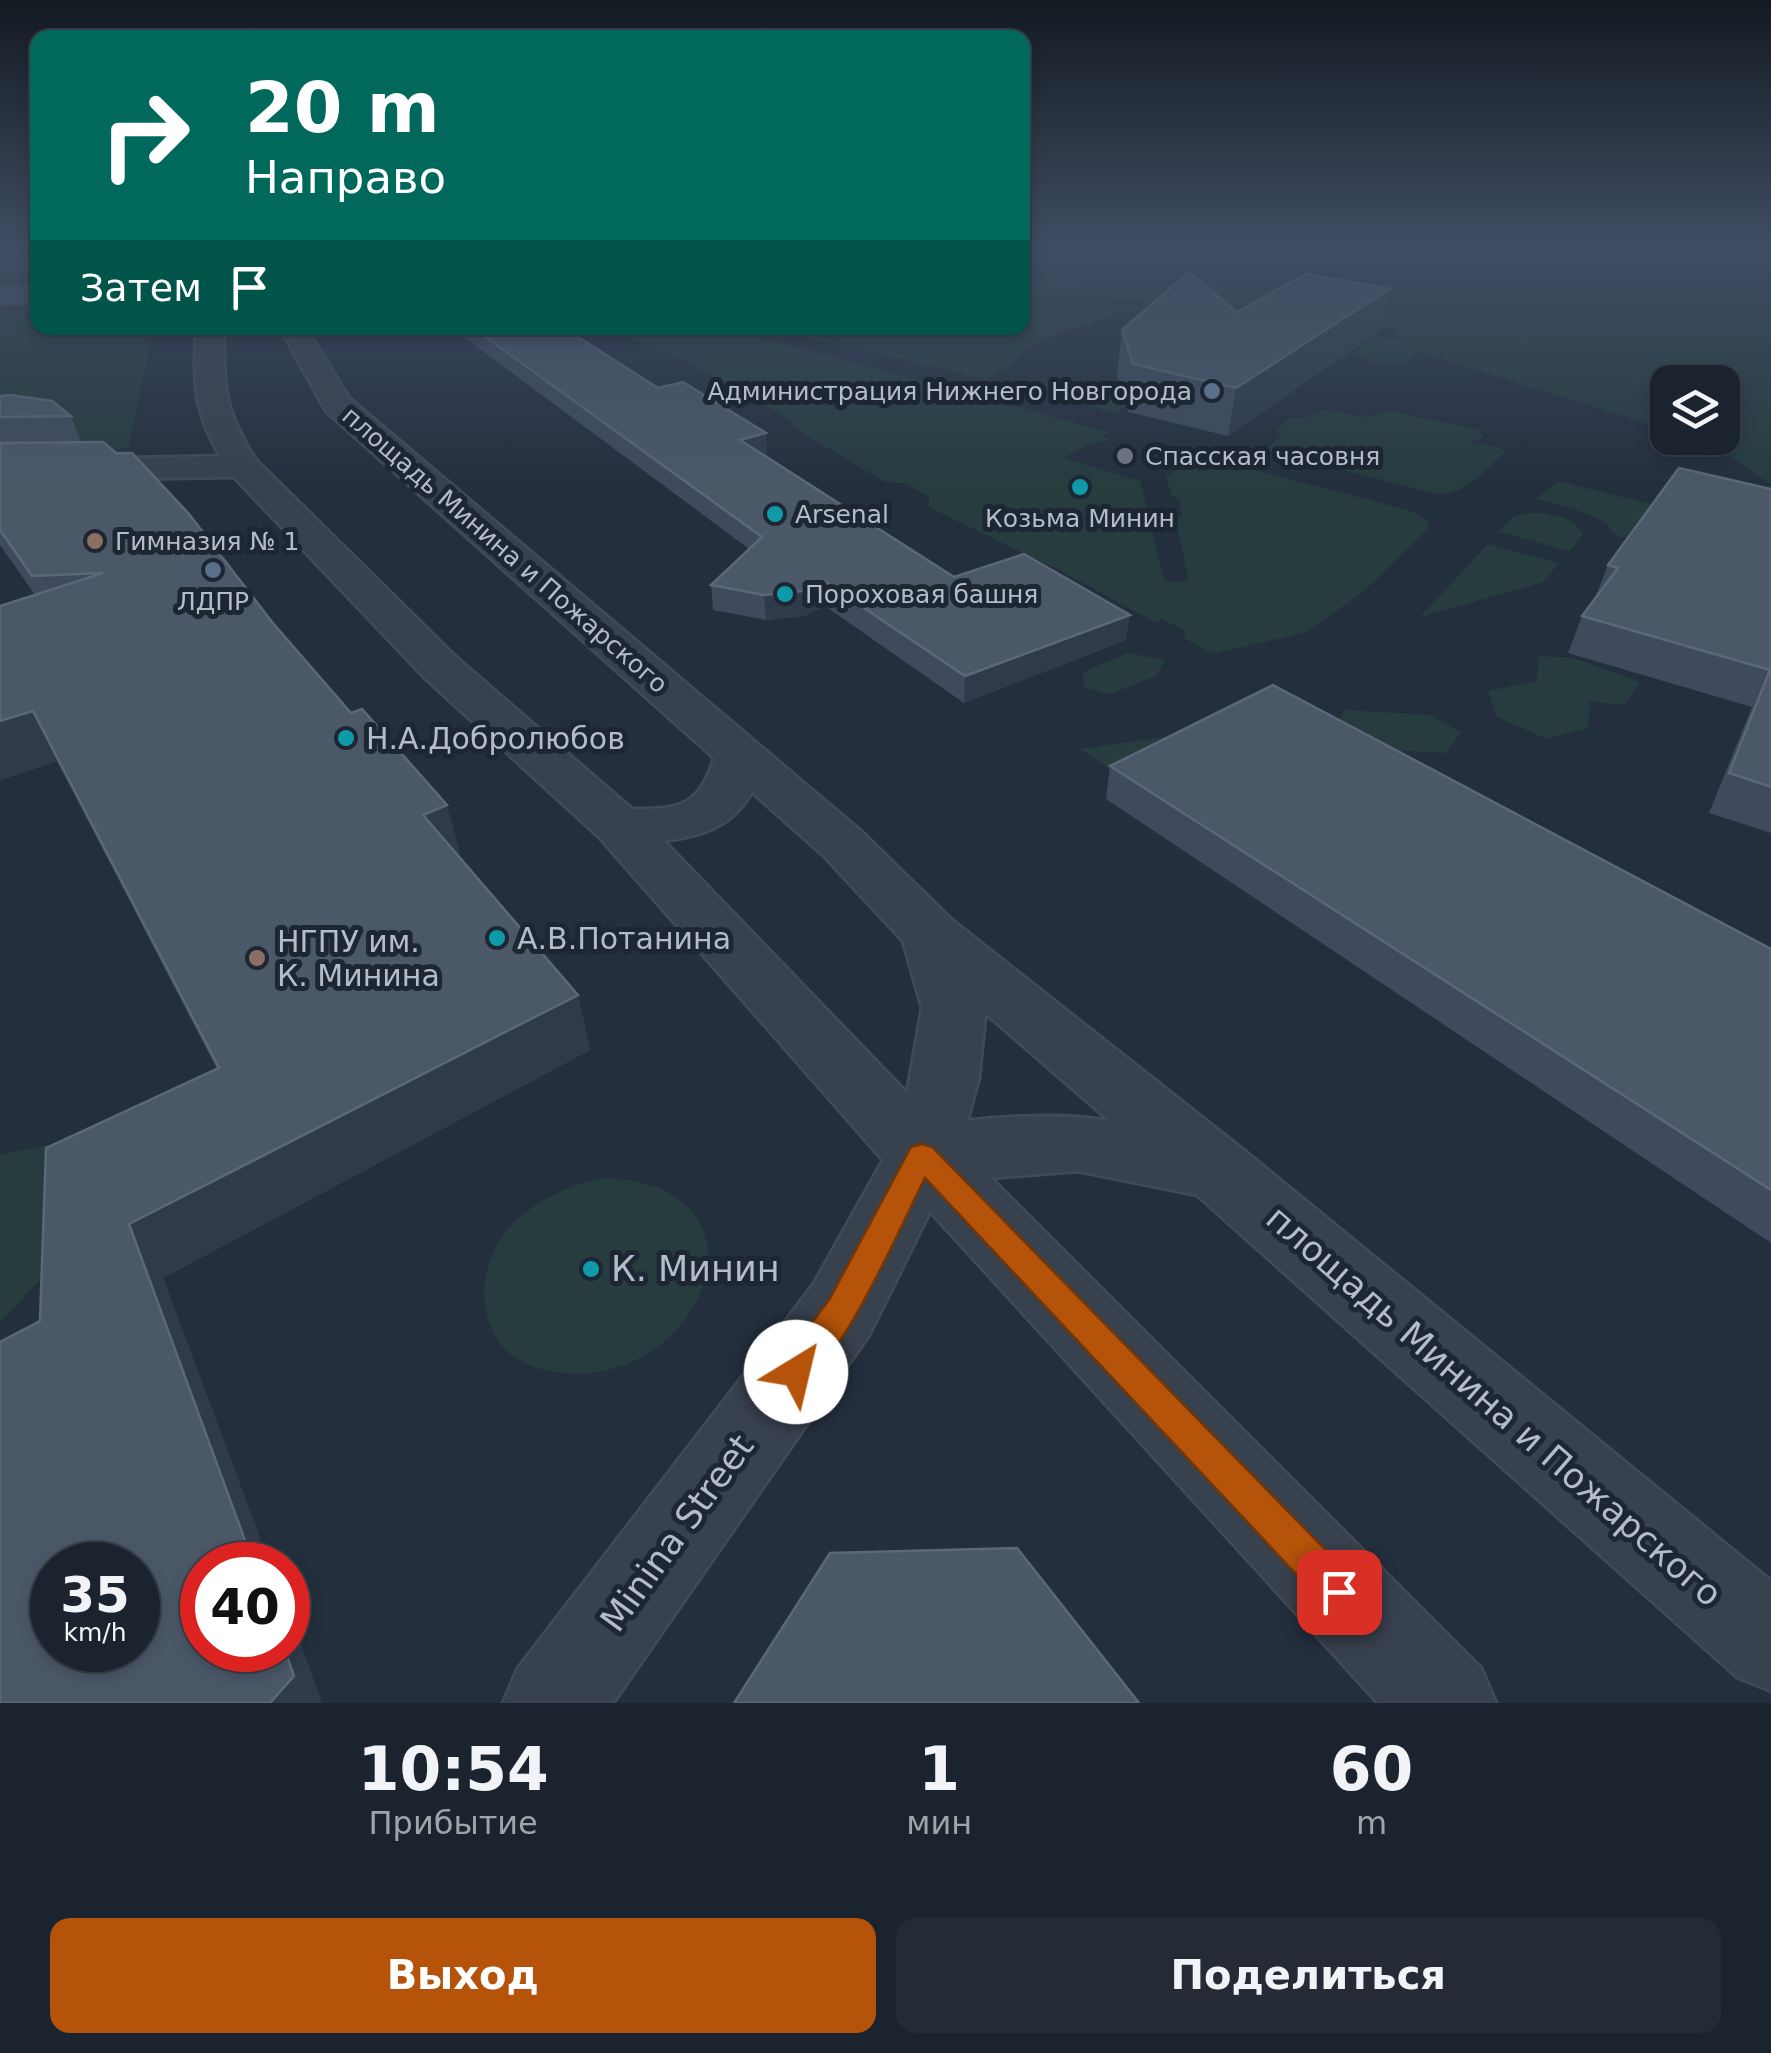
<!DOCTYPE html>
<html lang="ru">
<head>
<meta charset="utf-8">
<style>
  body { margin:0; font-family:"DejaVu Sans",sans-serif; background:#242b36; color:#f1f3f6; height:100vh; display:flex; flex-direction:column; font-size:38px; white-space:nowrap }
  * { box-sizing:border-box; margin:0 }
  p { font-size:32px; color:#a0a4aa }
  .icon { flex:none; width:55px; height:55px; fill:none; stroke:currentColor; stroke-width:2; stroke-linecap:round; stroke-linejoin:round }
  .map { position:relative; height:1703px; overflow:hidden }
  .details { display:flex; flex-direction:column; background:#1b232e; flex:1 }
  .details>* { flex:none }
  .banner { position:absolute; left:30px; top:30px; width:1000px; height:305px; border-radius:20px; box-shadow:0 5px 15px #0003,0 0 0 2px #39404a; background:#00695c; color:#fff; overflow:hidden }
  .buttons { position:absolute; left:1650px; top:365px; display:grid; gap:20px }
  .buttons a { display:grid; place-items:center; width:90px; height:90px; border-radius:20px; background:#1b232e; box-shadow:0 5px 15px #0003,0 0 0 2px #39404a; font-size:50px }
  .speed { position:absolute; left:30px; top:1542px; display:flex; gap:20px; font-size:50px; font-weight:700; text-align:center }
  .speed>* { display:grid; place-content:center; width:130px; height:130px; border-radius:50%; background:#1b232e; box-shadow:0 5px 15px #0003,0 0 0 2px #39404a; line-height:1 }
  .speed small { font-size:25px; font-weight:400 }
  .speed .limit { border:15px solid #d22; background:#fff; color:#111 }
  .pin { position:absolute; display:grid; place-items:center; width:85px; height:85px; color:#fff; margin:-42px; border-radius:20px; box-shadow:0 5px 15px #0006 }
  .me { position:absolute; width:110px; margin:-55px; rotate:36deg; stroke-linejoin:round; filter:drop-shadow(0 0 8px #0008) }
  .turn { display:flex; align-items:center; gap:35px; height:210px; padding:0 50px; font-size:45px }
  .turn .icon { width:130px; height:130px; stroke-width:2.5 }
  .turn b { display:block; font-size:70px; line-height:85px }
  .then { display:flex; align-items:center; height:95px; padding:0 50px; background:#0003; gap:20px; font-size:38px }
  .eta { display:flex; justify-content:space-evenly; align-items:center; height:170px; text-align:center }
  .eta b { font-size:60px; font-weight:600; line-height:70px }
  .primary-button { display:flex; gap:20px; margin-top:auto; padding:20px 50px }
  .primary-button a { flex:1; height:115px; border-radius:20px; background:#b45309; color:#fff; font-size:40px; font-weight:600; line-height:115px; text-align:center }
  .primary-button a+a { background:#242b36; color:#f1f3f6 }
  .map>svg:first-child { display:block }
  .green { fill:#263c3f }
  .lines { fill:none; stroke-linecap:round; stroke-linejoin:round }
  .minor-casing { stroke:#414a57; stroke-width:5 }
  .tertiary-casing { stroke:#414a57; stroke-width:5 }
  .secondary-casing { stroke:#414a57; stroke-width:5 }
  .minor { fill:#38414e; fill-rule:evenodd }
  .tertiary { fill:#38414e; fill-rule:evenodd }
  .secondary { fill:#465061; fill-rule:evenodd }
  .wall { fill:#3f4b5c }
  .shaded-wall { fill:#2f3b4b }
  .building { fill:#4b5868; stroke:#5c6777; stroke-width:2.5; fill-rule:evenodd }
  .route { fill:#b45309; stroke:#753606; stroke-width:2.5 }
  .service-dot { fill:#5c6f8a; stroke:#1d2633; stroke-width:4 }
  .worship-dot { fill:#6b7280; stroke:#1d2633; stroke-width:4 }
  .culture-dot { fill:#0f9aa8; stroke:#1d2633; stroke-width:4 }
  .education-dot { fill:#8d6e63; stroke:#1d2633; stroke-width:4 }
  .labels { text-anchor:middle; dominant-baseline:central; stroke-width:10; stroke-linejoin:round; paint-order:stroke }
  .far-poi-label { font-size:25px; fill:#b4bcc9; stroke:#1d2633; text-anchor:start }
  .far-street-label { font-size:25px; fill:#b4bcc9; stroke:#1d2633 }
  .poi-label { font-size:30px; fill:#b4bcc9; stroke:#1d2633; text-anchor:start }
  .near-poi-label { font-size:35px; fill:#b4bcc9; stroke:#1d2633; text-anchor:start }
  .near-street-label { font-size:35px; fill:#b4bcc9; stroke:#1d2633 }
</style>
</head>
<body>
<div class="map">
<svg width="1771" height="1703" viewBox="0 0 1771 1703">
  <rect width="100%" height="100%" fill="#242f3e"/>
  <path class="green" d="M0 245H37V280L0 281Z
    M1023 245H1761L1762 247C1745 270 1709 267 1684 268L1023 266Z
    M1023 283 1771 287V485L1712 444 1693 438H1722V382H1668L1667 430 1417 351 1405 365 1371 363 1354 353 1373 337 1399 339 1397 329 1261 304 1023 296Z
    M1023 300 1106 303 1123 309C1095 325 1061 328 1034 344 1014 357 1012 373 983 379L771 328H1022Z
    M37 309 38 328H153L129 447 81 458 0 461V310Z
    M625 328H714L757 337 1109 432 1102 436 1109 440 1086 445 1064 458 1140 481 1165 582 1189 581 1176 520 1182 516 1179 500 1172 496 1166 477 1185 462 1199 463 1206 457 1411 511 1428 521V529L1362 593 1306 632 1213 654 1184 638 1186 631 1161 619 1158 624 1063 572 928 507 929 497 904 483 883 481 793 427 792 421 668 351 651 350 631 339 636 333Z
    M1079 382H1119L1141 397 1114 413 1058 397 1060 392Z
    M1324 409 1364 417 1388 411 1478 429 1483 437 1471 442 1507 450C1485 470 1466 496 1436 494L1265 450 1281 436 1276 430 1289 418H1306Z
    M1557 481 1670 509 1645 542 1616 535 1603 521 1577 510 1537 499Z
    M1527 513C1548 513 1573 514 1583 535L1569 551 1499 532 1513 517Z
    M1488 544 1559 563 1543 582 1420 617Z
    M1128 653 1165 660 1156 676 1110 694 1084 687 1083 672Z
    M1539 656 1574 658 1640 682 1624 705 1590 701 1588 728 1547 739 1497 717 1488 691 1537 681Z
    M1345 710 1430 715 1461 732 1446 753 1355 748 1335 727Z
    M1191 733 1134 785 1080 749Z
    M84 1137 60 1260 0 1322V1155Z
    M601 1178C793 1181 698 1408 541 1369 476 1353 469 1273 509 1228 534 1200 566 1187 601 1178Z"/>
  <g class="lines">
    <defs>
      <path id="minor" d="M931 914 952 920 1241 1148 1771 1581V1691L1737 1677 1197 1195 1078 1171 991 1178 1481 1668 1496 1703H1378L897 1175 886 1155 897 1135C949 1117 1056 1111 1110 1121L910 948 901 934 910 920Z"/>
      <path id="tertiary" d="M196 328H224C224 388 223 408 256 460L457 658 632 809C679 809 699 807 714 758L326 411 280 328H306L349 398 863 833 952 920 961 934 986 1008 979 1078 958 1155 869 1335 613 1703H503L518 1668 813 1285 883 1160 600 838 425 678 234 477 0 481V461L220 456C192 408 194 382 196 328ZM752 792 825 857 903 941 922 1008 907 1093 664 841C702 836 732 827 752 792Z"/>
      <path id="secondary" d="M38 286V302L0 304V288Z"/>
    </defs>
    <use href="#minor" class="minor-casing"/>
    <use href="#tertiary" class="tertiary-casing"/>
    <use href="#secondary" class="secondary-casing"/>
    <use href="#minor" class="minor"/>
    <use href="#tertiary" class="tertiary"/>
    <use href="#secondary" class="secondary"/>
  </g>
  <path class="wall" d="M1389 289 1379 331 1228 436 1128 412 1117 375 1122 330Z
    M452 328H564L658 388 766 433 767 455H764L954 577 1126 640 964 703 825 606 804 616 766 620 713 610 711 585 749 549Z
    M0 396 71 416 81 442 272 622 460 858 578 995 590 1050 163 1278 270 1565H202L288 1650V1611L322 1703H0L40 1321 217 1069 57 761 0 780V606L35 595 0 545Z
    M1771 489V833L1709 813 1752 707 1568 653 1582 616 1595 598 1608 565Z
    M1110 766 1771 949V1243L1106 799Z"/>
  <path class="shaded-wall" d="M1389 289 1379 331 1228 436 1236 388Z
    M766 433 767 455 741 461 740 440Z
    M824 581 825 606 804 616 766 620 764 595Z
    M1130 615 1126 640 964 703 965 676Z
    M33 711 57 761 0 780V721Z
    M447 805 461 857 438 867 423 815Z
    M578 995 590 1050 163 1278 270 1565H254L129 1224Z
    M288 1611 322 1703H270L285 1650H288Z"/>
  <path class="building" d="M1189 272 1237 312 1306 274 1389 289 1236 388 1133 364 1122 330Z
    M473 328H564L658 388 683 382 766 433 740 440 954 577 1024 554 1130 615 965 676 824 581 803 591 764 595 711 585 762 537Z
    M10 395 52 401 71 416 0 417V396Z
    M103 442 116 453H132L189 514 272 622 351 713 362 709 447 805 423 815 578 995 129 1224 254 1565H202V1650H285L294 1676 270 1703H0V1342L40 1321 46 1148 219 1068 33 711 0 721V606L103 573 32 576 0 530V443ZM52 1565H138V1650H52Z
    M1679 468 1771 489V787L1729 773 1770 670 1582 616 1618 568 1608 565Z
    M1273 685 1771 949V1190L1110 766Z
    M1017 1548 1139 1703H734L830 1553Z"/>
  <linearGradient id="sky" x2="0" y2="1"><stop stop-color="#141a22"/><stop offset="0.51" stop-color="#3f4d63"/><stop offset="1" stop-color="#3f4d63" stop-opacity="0"/></linearGradient>
  <rect width="1771" height="484" fill="url(#sky)"/>
  <path class="route" d="M922 1144 932 1147 1353 1578 1358 1592 1353 1605 1339 1611 1325 1605 925 1178C902 1223 838 1372 796 1388L783 1384 778 1372 783 1361 829 1300 911 1147Z"/>
  <g class="service-dot">
    <circle cx="1212" cy="391" r="10"/>
    <circle cx="213" cy="570" r="10"/>
  </g>
  <circle class="worship-dot" cx="1125" cy="456" r="10"/>
  <g class="culture-dot">
    <circle cx="1080" cy="487" r="10"/>
    <circle cx="775" cy="514" r="10"/>
    <circle cx="785" cy="594" r="10"/>
    <circle cx="346" cy="738" r="10"/>
    <circle cx="497" cy="938" r="10"/>
    <circle cx="591" cy="1269" r="10"/>
  </g>
  <g class="education-dot">
    <circle cx="95" cy="541" r="10"/>
    <circle cx="257" cy="958" r="10"/>
  </g>
  <g class="labels">
    <g class="far-poi-label">
      <text x="1192" y="391" text-anchor="end">Администрация Нижнего Новгорода</text>
      <text x="1145" y="456">Спасская часовня</text>
      <text x="795" y="514">Arsenal</text>
      <text x="1080" y="518" text-anchor="middle">Козьма Минин</text>
      <text x="115" y="541">Гимназия № 1</text>
      <text x="805" y="594">Пороховая башня</text>
      <text x="213" y="601" text-anchor="middle">ЛДПР</text>
    </g>
    <g class="far-street-label">
      <text transform="translate(505 550) rotate(41)">площадь Минина и Пожарского</text>
    </g>
    <g class="poi-label">
      <text x="366" y="738">Н.А.Добролюбов</text>
      <text x="517" y="938">А.В.Потанина</text>
      <text x="277" y="941">НГПУ им.<tspan x="277" dy="34">К. Минина</tspan></text>
    </g>
    <g class="near-poi-label">
      <text x="611" y="1269">К. Минин</text>
    </g>
    <g class="near-street-label">
      <text transform="translate(1494 1406) rotate(41)">площадь Минина и Пожарского</text>
      <text transform="translate(677 1533) rotate(-54)">Minina Street</text>
    </g>
  </g>
</svg>
<div class="buttons">
<a><svg class="icon" aria-label="layers" viewBox="0 0 24 24"><path d="M12 4l9 5-9 5-9-5zM3 14l9 5 9-5"/></svg></a>
</div>
<div class="speed"><div>35<small>km/h</small></div><div class="limit">40</div></div>
<div class="pin" style="left:1339px;top:1592px;background:#d93025"><svg class="icon" aria-label="arrive" viewBox="0 0 24 24"><path d="M6 21V4h12l-3 4 3 4H6"/></svg></div>
<svg class="me" style="left:796px;top:1372px" viewBox="-20 -20 40 40"><circle r="19" fill="#fff"/><path d="M0-13L10 11 0 6-10 11z" fill="#b45309"/></svg>
<div class="banner">
<div class="turn"><svg class="icon" aria-label="right" viewBox="0 0 24 24"><path d="M7 20v-9h11M14 6l5 5-5 5"/></svg><div><b>20 m</b>Направо</div></div>
<div class="then">Затем<svg class="icon" aria-label="arrive" viewBox="0 0 24 24"><path d="M6 21V4h12l-3 4 3 4H6"/></svg></div>
</div>
</div>
<section class="details">
<div class="eta">
<div><b>10:54</b><p>Прибытие</p></div>
<div><b>1</b><p>мин</p></div>
<div><b>60</b><p>m</p></div>
</div>
<div class="primary-button"><a>Выход</a><a>Поделиться</a></div>
</section>
</body>
</html>
